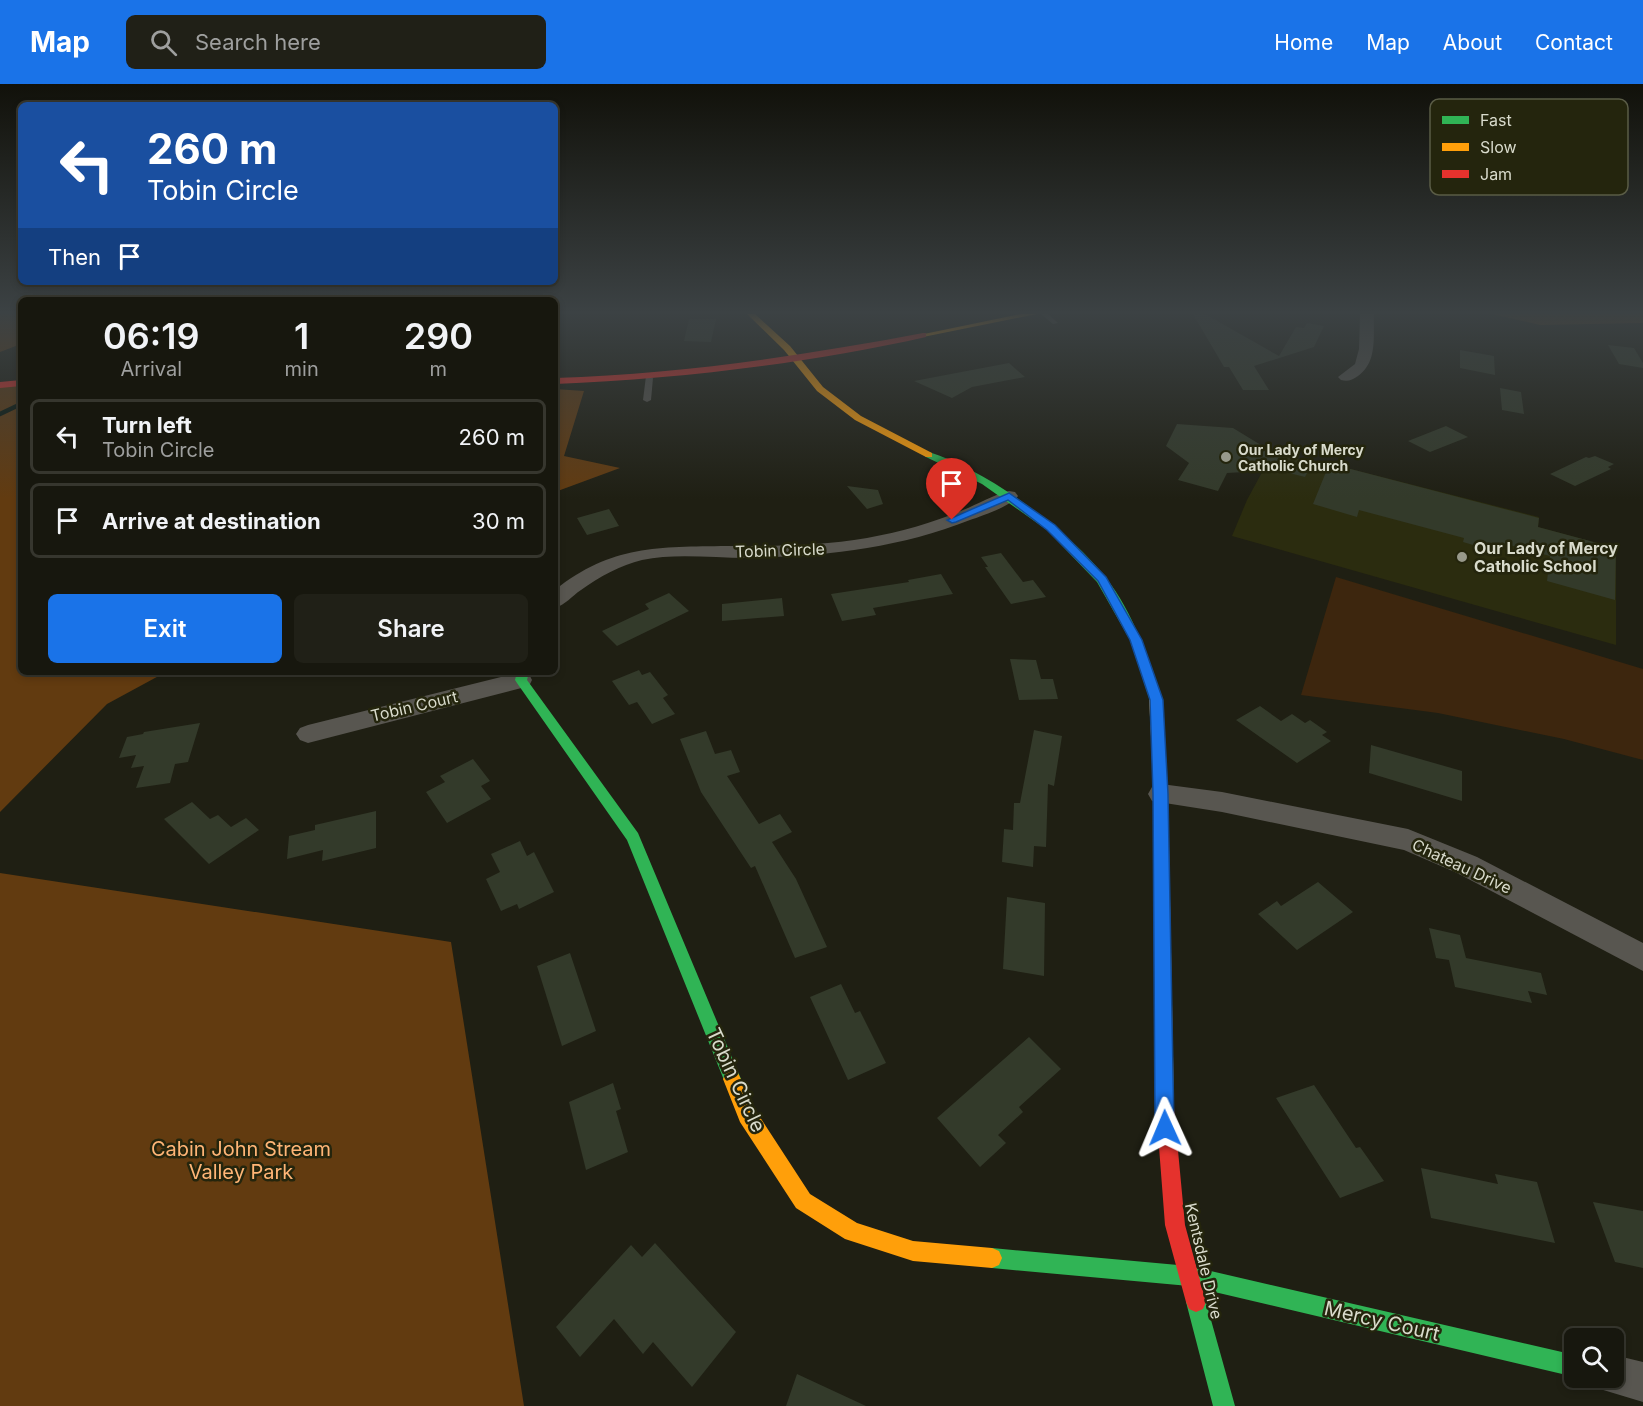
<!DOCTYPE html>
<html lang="en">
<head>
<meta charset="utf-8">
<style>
  body { margin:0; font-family:Inter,sans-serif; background:#202017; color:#f1f3f6; height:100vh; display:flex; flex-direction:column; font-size:22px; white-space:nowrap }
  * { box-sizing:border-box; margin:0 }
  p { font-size:20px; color:#9e9f9e }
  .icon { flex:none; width:33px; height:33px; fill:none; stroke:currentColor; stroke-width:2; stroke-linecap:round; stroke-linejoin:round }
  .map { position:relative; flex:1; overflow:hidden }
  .side { position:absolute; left:18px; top:213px; width:540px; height:378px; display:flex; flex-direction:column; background:#17170e; border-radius:9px; box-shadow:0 3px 9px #0003,0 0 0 2px #36362e }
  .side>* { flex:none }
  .guide { position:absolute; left:18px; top:18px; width:540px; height:183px; border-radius:9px; box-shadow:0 3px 9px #0003,0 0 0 2px #36362e; background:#1a4fa0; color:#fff; overflow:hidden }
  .fabs { position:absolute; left:1564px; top:1244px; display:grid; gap:12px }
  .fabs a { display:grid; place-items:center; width:60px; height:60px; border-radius:9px; background:#17170e; box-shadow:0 3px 9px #0003,0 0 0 2px #36362e; font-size:30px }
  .pin { position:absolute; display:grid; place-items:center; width:51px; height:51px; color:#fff; margin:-62px -26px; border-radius:50% 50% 50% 0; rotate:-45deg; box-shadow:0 0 6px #0007 }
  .pin .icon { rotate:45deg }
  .me { position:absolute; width:66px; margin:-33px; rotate:359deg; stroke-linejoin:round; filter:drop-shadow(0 0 4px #0008) }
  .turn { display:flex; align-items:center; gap:21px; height:126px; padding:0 30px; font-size:27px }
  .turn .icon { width:78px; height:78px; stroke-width:2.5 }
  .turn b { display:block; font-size:42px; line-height:51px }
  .then { display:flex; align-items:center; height:57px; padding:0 30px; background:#0003; gap:12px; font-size:22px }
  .eta { display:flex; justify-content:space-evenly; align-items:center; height:102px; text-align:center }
  .eta b { font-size:36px; font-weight:600; line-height:42px }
  .action { display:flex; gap:12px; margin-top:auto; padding:12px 30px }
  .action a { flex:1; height:69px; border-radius:9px; background:#1a73e8; color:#fff; font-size:24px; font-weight:600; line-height:69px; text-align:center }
  .action a+a { background:#202017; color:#f1f3f6 }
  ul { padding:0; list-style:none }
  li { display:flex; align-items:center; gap:18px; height:75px; margin:0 12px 9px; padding:0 18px; border:3px solid #36362e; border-radius:9px }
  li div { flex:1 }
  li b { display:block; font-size:22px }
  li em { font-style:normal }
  header { display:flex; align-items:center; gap:36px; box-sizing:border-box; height:84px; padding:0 30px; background:#1a73e8; color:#fff }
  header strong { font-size:28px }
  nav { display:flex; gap:33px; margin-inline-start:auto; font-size:21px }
  .search { width:420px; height:54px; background:#202017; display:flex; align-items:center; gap:15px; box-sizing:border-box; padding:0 21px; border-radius:9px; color:#9e9f9e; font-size:22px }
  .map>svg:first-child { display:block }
  .built { fill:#2b2c0f }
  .green { fill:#3d260e }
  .forest { fill:#623b10 }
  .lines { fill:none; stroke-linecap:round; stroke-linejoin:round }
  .stream { stroke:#04150c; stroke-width:4.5 }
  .building { fill:#333a2a }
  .lane { fill:#585650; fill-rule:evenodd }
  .street { fill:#585650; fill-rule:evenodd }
  .fast { fill:#30b455; fill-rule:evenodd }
  .slow { fill:#ff9f0a; fill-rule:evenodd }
  .jam { fill:#e5322d; fill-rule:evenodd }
  .route { fill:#1a73e8; stroke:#114b97; stroke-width:1.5 }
  .poi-dot { fill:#98998b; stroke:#24250d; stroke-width:2 }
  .labels { text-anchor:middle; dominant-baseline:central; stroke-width:5; stroke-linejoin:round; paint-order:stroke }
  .far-poi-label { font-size:14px; font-weight:bold; fill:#d9dbcc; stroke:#24250d; text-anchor:start }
  .poi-label { font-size:16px; font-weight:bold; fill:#d9dbcc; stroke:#24250d; text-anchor:start }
  .street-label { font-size:16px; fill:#d9dbcc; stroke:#24250d }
  .near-street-label { font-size:20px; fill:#d9dbcc; stroke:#24250d }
  .near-park-label { font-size:20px; fill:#ffb576; stroke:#24250d }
  .key { fill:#24250d; stroke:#5a5c46; stroke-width:1.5 }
  .key-label { font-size:16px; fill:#d9dbcc }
</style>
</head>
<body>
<header>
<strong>Map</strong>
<div class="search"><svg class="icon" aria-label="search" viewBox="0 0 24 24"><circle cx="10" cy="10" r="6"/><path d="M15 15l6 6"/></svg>Search here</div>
<nav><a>Home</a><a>Map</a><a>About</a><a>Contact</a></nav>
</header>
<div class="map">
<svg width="1643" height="1322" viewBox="0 0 1643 1322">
  <rect width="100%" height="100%" fill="#1f1f13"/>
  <path class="built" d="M1273 368 1337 385 1339 382 1539 433 1538 443 1616 464V561L1232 452 1247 416Z"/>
  <path class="green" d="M1336 493 1643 585V676L1564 655 1438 629 1301 611Z"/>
  <path class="forest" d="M0 230H21V260L0 268Z
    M1492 230H1643V239L1540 241Z
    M21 300V588H166L107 620 0 728V302Z
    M555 305 584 307 564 372 620 384 555 408Z
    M0 789 451 858 524 1322H0Z"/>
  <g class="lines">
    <path class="stream" d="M0 330 21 320"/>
  </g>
  <path class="building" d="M1193 230H1205L1279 272 1296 243 1304 244 1307 239 1324 242 1314 263 1254 282 1269 306H1243L1229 283H1224Z
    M689 235H716L711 258 684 257Z
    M1608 261 1634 264 1643 279V284L1619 280Z
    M1460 266 1494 272 1495 291 1460 284Z
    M1009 279 1025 293 972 303 952 314 914 297Z
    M1500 304 1521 308 1524 330 1502 326Z
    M1177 340 1233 344 1307 389 1305 393 1265 383 1262 387 1227 389 1218 407 1178 396 1189 379 1166 362Z
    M1446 342 1468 353 1430 368 1408 357Z
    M1595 372 1614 380 1608 383 1611 385 1575 402 1550 390 1586 373 1589 374Z
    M1339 382 1539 434 1538 443 1616 464 1615 516 1547 497 1550 472 1502 459 1500 469 1463 458 1464 454 1359 426 1357 433 1313 420 1328 383 1338 385Z
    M847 402 878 406 883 420 867 425Z
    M609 425 619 442 587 451 577 434Z
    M1001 469 1023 498 1033 496 1046 513 1011 520 985 483H988L981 473Z
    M941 490 953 510 873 524 876 531 842 537 831 510 909 498 908 496Z
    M669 509 689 527 617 562 602 547 649 525 645 520Z
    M782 514 784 532 722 537V520Z
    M1010 575 1036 576 1041 595H1053L1058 615 1019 616Z
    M639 586 642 591 650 588 668 611 663 614 675 630 652 640 637 618 629 621 612 597Z
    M1260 622 1281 637 1292 630 1305 639 1310 636 1327 648 1322 651 1331 657 1297 679 1236 636Z
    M200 639 188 678 175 680 170 699 136 704 144 682 131 684 136 671 119 674 127 653 143 650 144 648Z
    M1034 646 1062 652 1054 702 1048 700 1046 763 1034 762 1033 783 1002 778 1004 745 1013 746 1014 719H1020Z
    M706 647 715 670 731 666 740 688 727 692 759 740 780 730 792 748 772 758 796 795 827 863 795 874 755 782 751 784 701 708 680 655Z
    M1371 661 1462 687V717L1369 689Z
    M473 675 490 697 481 702 491 715 447 739 426 708 445 698 440 692Z
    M192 718 210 735 218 731 231 743 246 734 259 746 209 780 164 735Z
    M376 727V764L322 777 323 766 287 775 289 752 315 746V741Z
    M520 757 527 772 534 768 554 808 519 825 517 820 501 827 486 795 500 788 491 770Z
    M1318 798 1353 828 1297 866 1258 830 1277 817 1281 822Z
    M1007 813 1045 819 1044 892 1003 885Z
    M1429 844 1460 851 1466 874 1541 889 1547 911 1528 907 1532 919 1455 903 1449 876 1436 874Z
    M570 869 596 947 562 962 537 882Z
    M841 900 855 929 860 927 886 979 848 996 810 913Z
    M1029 953 1061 985 1019 1023 1023 1028 998 1051 1006 1059 980 1083 937 1034Z
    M613 999 621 1025 616 1027 628 1068 586 1086 569 1018Z
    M1314 1001 1356 1064 1360 1063 1384 1097 1340 1114 1276 1014Z
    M1421 1084 1498 1100 1495 1090 1537 1098 1555 1159 1431 1134Z
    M1593 1118 1643 1127V1184L1615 1178Z
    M655 1159 736 1248 692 1303 653 1258 643 1270 614 1235 580 1273 556 1243 631 1161 642 1173Z
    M797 1290 866 1322H786Z"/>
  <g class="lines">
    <path class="lane" d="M1041 230H1048L1058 239 1053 240Z
      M646 292 653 294 651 316 647 318 643 316Z"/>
    <path class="street" d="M1360 230H1374C1373 252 1378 278 1358 292 1352 296 1348 298 1341 296L1338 293 1355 280 1359 265Z
      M1009 407 1015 408 1018 412C1011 422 982 432 970 436 897 465 824 472 747 474 713 474 675 469 642 476 621 481 599 493 581 506 572 512 565 521 555 524V506C611 461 659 463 727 462 773 462 821 462 867 454 900 448 932 439 963 426 978 420 993 411 1009 407Z
      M521 588 529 590 532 596 529 602 308 659 300 656 296 650 300 644 308 641Z
      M1161 700 1222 708 1408 745 1477 773 1643 859V887L1457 789 1404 766 1222 728 1152 717 1148 710 1152 703Z
      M1614 1271 1643 1278V1318L1600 1305 1595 1293H1614Z"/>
    <path class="fast" d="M929 368C985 385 1070 447 1106 494 1133 528 1148 574 1161 614L1160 617H1150L1149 614 1130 556 1097 498 1047 446 982 400 926 373 924 371Z
      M517 588H529L527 596 638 749 741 995 738 1001 732 1004 726 1001 627 756 517 599 515 596Z
      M992 1164 1189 1182 1575 1271V1293L1189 1202 992 1184 985 1181 982 1174 985 1167Z
      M1196 1208 1203 1211 1206 1218 1235 1322H1213L1186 1218 1189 1211Z"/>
    <path class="slow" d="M747 230H755L790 262 823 303 861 332 932 369V373H926L855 336 817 307 784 266Z
      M1021 230H1037L923 253 919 251Z
      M1155 609 1161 614 1168 710 1174 1024 1171 1030 1165 1033 1159 1030 1156 1024 1154 710 1149 614Z
      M732 986 738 989 754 1024 810 1110 857 1139 913 1157 992 1164 999 1167 1002 1174 999 1181 992 1184 913 1177 845 1155 796 1124 740 1038 723 995 726 989Z"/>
    <path class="jam" d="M923 249H926V253C805 280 679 295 555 300V294C679 290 801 272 923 249Z
      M21 296V302L0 304V298Z
      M1165 1015 1171 1018 1174 1024 1185 1141 1206 1218 1203 1225 1196 1228 1189 1225 1186 1218 1165 1141 1156 1024 1159 1018Z"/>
  </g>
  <linearGradient id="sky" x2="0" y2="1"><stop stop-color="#11110a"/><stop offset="0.55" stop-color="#3c4244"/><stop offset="1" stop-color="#3c4244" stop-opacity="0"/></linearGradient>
  <rect width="1643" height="415" fill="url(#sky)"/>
  <path class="route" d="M1009 409 1055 441 1106 493 1142 556 1163 616 1168 710 1174 1044 1171 1051 1165 1054 1158 1051 1155 1044 1153 710 1150 616 1130 556 1098 497 1047 446 1008 416 956 438 952 439 947 436Z"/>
  <g class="poi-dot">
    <circle cx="1226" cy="373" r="6"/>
    <circle cx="1462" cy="473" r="6"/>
  </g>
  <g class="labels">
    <g class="far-poi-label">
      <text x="1238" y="365">Our Lady of Mercy<tspan x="1238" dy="16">Catholic Church</tspan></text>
    </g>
    <g class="poi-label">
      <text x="1474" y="464">Our Lady of Mercy<tspan x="1474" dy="18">Catholic School</tspan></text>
    </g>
    <g class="street-label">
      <text transform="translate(780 466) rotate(-2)">Tobin Circle</text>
      <text transform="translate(414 622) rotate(-13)">Tobin Court</text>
      <text transform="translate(1462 782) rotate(25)">Chateau Drive</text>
      <text transform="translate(1204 1177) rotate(77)">Kentsdale Drive</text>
    </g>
    <g class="near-street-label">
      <text transform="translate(736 996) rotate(65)">Tobin Circle</text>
      <text transform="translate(1382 1237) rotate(13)">Mercy Court</text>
    </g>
    <g class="near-park-label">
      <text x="241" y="1065">Cabin John Stream<tspan x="241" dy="23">Valley Park</tspan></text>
    </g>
  </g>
  <rect x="1430" y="15" width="198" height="96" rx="9" class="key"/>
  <rect x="1442" y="32" width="27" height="8" fill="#30b455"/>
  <rect x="1442" y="59" width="27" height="8" fill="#ff9f0a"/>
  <rect x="1442" y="86" width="27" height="8" fill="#e5322d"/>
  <g class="key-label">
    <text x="1480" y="42">Fast</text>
    <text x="1480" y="69">Slow</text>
    <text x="1480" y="96">Jam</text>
  </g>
</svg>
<div class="fabs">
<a><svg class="icon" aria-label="search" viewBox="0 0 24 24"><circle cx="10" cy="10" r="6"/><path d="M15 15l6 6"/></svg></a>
</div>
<div class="pin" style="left:952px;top:436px;background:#d93025"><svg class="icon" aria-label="arrive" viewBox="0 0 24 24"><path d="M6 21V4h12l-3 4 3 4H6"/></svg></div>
<svg class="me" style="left:1165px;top:1044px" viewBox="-20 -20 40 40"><path d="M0-17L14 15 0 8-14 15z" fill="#1a73e8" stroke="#fff" stroke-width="4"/></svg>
<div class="guide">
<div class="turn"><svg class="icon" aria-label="left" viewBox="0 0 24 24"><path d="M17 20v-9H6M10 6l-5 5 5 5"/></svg><div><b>260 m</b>Tobin Circle</div></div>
<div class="then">Then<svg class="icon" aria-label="arrive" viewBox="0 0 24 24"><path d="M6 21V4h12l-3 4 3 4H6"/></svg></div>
</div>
<section class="side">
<div class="eta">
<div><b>06:19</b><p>Arrival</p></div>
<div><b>1</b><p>min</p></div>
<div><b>290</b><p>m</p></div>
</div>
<ul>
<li><svg class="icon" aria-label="left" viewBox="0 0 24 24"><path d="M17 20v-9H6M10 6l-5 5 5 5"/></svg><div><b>Turn left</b><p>Tobin Circle</p></div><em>260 m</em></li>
<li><svg class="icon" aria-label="arrive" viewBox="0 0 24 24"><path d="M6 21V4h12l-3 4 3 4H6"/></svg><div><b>Arrive at destination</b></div><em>30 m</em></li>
</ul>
<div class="action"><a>Exit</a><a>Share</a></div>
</section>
</div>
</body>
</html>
